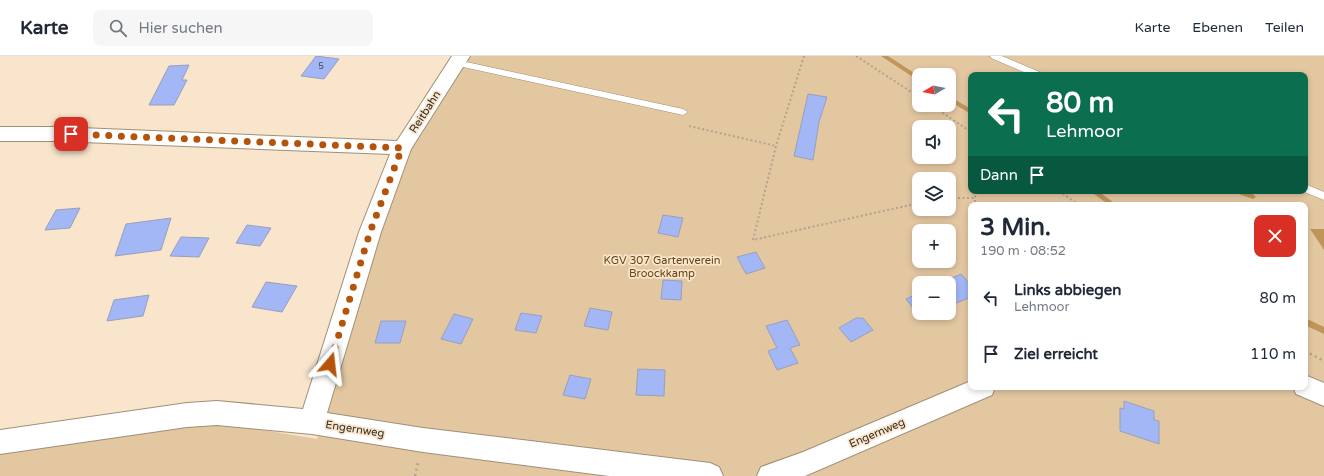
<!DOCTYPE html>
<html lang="de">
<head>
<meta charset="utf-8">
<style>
  body { margin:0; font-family:"Varela Round",sans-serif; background:#f6f6f7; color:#1f2937; height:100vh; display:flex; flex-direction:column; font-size:15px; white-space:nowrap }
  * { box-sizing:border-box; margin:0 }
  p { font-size:13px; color:#747a83 }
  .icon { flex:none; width:22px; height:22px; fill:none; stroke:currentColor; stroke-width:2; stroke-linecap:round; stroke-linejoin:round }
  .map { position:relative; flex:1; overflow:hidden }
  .panel { position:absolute; left:968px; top:146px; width:340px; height:188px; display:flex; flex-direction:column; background:#fff; border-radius:8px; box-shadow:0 2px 6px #0003 }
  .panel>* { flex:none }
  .top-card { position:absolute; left:968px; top:16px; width:340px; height:122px; border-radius:8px; box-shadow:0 2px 6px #0003; background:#0b6e4f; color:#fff; overflow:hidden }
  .needle { width:26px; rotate:260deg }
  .tools { position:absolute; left:912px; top:12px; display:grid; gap:8px }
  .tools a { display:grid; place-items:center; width:44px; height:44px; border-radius:8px; background:#fff; box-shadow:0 2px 6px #0003; font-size:20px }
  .pin { position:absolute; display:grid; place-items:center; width:34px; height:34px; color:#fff; margin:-17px; border-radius:8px; box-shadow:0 2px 6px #0006 }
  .me { position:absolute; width:44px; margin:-22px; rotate:17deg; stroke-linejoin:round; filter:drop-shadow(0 0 3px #0008) }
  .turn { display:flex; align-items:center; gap:14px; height:84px; padding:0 12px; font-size:18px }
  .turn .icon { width:52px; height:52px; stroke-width:2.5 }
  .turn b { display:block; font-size:28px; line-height:34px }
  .then { display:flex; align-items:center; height:38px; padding:0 12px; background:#0003; gap:8px; font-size:15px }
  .round { display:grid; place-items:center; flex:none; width:42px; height:42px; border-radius:8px; background:#f6f6f7 }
  .overview { display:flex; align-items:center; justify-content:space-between; height:68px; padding:0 12px }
  h1 { font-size:24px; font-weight:700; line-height:30px }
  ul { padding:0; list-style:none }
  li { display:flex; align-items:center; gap:12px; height:56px; padding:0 12px }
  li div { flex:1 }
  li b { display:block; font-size:15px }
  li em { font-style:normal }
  header { display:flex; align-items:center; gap:24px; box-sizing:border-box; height:56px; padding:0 20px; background:#fff; border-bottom:1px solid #e0e1e3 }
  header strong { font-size:19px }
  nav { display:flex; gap:22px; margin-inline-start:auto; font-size:14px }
  .search { width:280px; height:36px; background:#f6f6f7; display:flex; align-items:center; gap:10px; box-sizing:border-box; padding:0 14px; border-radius:8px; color:#747a83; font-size:15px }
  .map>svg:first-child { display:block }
  .green { fill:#e3c7a1; fill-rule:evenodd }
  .water { fill:#bf955a }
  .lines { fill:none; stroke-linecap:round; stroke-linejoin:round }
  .stream { fill:#bf955a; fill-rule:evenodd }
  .building { fill:#a3b6f5; stroke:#98a0ba }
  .service-casing { stroke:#a08f77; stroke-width:1 }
  .minor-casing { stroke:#a08f77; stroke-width:2 }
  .path-far1 { stroke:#b1a38f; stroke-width:2; stroke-dasharray:2 2.5; stroke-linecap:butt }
  .path { stroke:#b1a38f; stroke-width:2.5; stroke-dasharray:2 3.5; stroke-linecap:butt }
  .service { fill:#fff; fill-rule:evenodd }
  .minor { fill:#fff; fill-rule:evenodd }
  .route { stroke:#b45309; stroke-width:7; stroke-dasharray:0 12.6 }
  .labels { text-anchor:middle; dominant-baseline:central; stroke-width:3.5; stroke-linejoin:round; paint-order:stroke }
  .number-label { font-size:9px; fill:#504f58 }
  .street-label { font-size:11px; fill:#342d23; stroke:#f8e5cc }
  .park-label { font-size:11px; fill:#624516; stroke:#f8e5cc }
</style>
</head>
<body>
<header>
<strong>Karte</strong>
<div class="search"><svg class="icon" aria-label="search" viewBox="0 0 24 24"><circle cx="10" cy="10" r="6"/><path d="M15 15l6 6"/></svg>Hier suchen</div>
<nav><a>Karte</a><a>Ebenen</a><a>Teilen</a></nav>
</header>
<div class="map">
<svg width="1324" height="420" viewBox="0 0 1324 420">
  <rect width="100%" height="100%" fill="#f8e5cc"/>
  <path class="green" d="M471 0H1324V173H1310L1324 194V331L1305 321V149H971V331H1288L1324 350V420H0V391L191 362 317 383 384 158 417 78ZM919 19H949V49H919ZM971 19H1305V135H971ZM919 71H949V101H919ZM919 123H949V153H919ZM919 175H949V205H919ZM919 227H949V257H919Z"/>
  <path class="water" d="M1310 173H1324V194Z"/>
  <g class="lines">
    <path class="stream" d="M881 0H888L919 20V25Z
      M949 40 971 53V58L949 45Z
      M1090 135H1098L1117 149H1109Z
      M1235 135C1243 135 1251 135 1256 141L1253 143 1236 137Z
      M1305 262 1324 271V278L1305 269Z"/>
  </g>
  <path class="building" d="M316 0 339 3 324 23 301 20Z
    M189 9 182 24H187L174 49H149L169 10Z
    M808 38 827 41 819 66 813 104 794 100Z
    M80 152 70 172 45 174 56 154Z
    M663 159 683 162 678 181 658 177Z
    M171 162 161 194 115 200 126 168Z
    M247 169 271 172 260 190 236 187Z
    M181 181 209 182 199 201 170 200Z
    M756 196 765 212 746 218 737 201Z
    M961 218 971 229V241L949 250V227H941Z
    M663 224 682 225 681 244 661 243Z
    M266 226 297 230 282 256 252 251Z
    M919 237V257H930L920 261 906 243Z
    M149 239 143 260 107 265 114 244Z
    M590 252 612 256 608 274 584 270Z
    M521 257 542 260 536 277 515 274Z
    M454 258 473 263 461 288 441 283Z
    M856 262H863L873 274 851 286 839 272Z
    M787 264 800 289 790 292 798 307 777 314 768 295 777 292 766 270Z
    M381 265H406L400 287H375Z
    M638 313 665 314 664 340 636 339Z
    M570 319 591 323 585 343 563 339Z
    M1124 345 1154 355V364L1159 365V388L1120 375V352L1124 353Z"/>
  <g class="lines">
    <defs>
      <path id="service" d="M990 0H1002L1042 17 1043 19H1031L991 2Z
        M457 4 683 53 688 56 683 59 454 9 453 7Z
        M1305 128 1324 136V144L1302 135H1305Z"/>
      <path id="minor" d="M452 0H470L411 93 381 176 327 357 423 372 710 407 719 411 723 420H609L423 396 312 378 217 369 187 371 0 398V374L187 347 217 345 303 353 359 176 390 98 56 85H0V71H56L397 85Z
        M1305 319 1324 327V350L1296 338 1293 331H1305Z
        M971 325V331H995L992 339 805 420H757L761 411 803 396Z"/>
    </defs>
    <use href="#service" class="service-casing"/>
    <use href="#minor" class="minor-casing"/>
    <path class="path-far1" d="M804 0 776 90 753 184 919 147
      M856 0 919 41
      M931 49 971 76
      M689 70 776 90
      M975 135V149
      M1059 135 1079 149
      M949 142H974"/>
    <path class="path" d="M1305 295 1324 305
      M415 420 418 407"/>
    <use href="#service" class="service"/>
    <use href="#minor" class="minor"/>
  </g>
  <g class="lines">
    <path class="route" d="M71 78 402 92 370 176 330 308"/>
  </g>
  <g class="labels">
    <g class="number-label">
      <text x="321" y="10">5</text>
    </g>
    <g class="street-label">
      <text transform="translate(425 56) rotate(-57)">Reitbahn</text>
      <text transform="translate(355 373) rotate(9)">Engernweg</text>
      <text transform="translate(877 377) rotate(-23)">Engernweg</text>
    </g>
    <g class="park-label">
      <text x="662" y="204">KGV 307 Gartenverein<tspan x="662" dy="13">Broockkamp</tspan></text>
    </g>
  </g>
</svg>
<div class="tools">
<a><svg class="needle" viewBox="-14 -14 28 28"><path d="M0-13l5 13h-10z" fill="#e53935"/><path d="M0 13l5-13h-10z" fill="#747a83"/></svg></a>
<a><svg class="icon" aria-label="sound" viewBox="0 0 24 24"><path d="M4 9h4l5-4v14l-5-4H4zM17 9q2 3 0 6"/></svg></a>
<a><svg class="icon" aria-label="layers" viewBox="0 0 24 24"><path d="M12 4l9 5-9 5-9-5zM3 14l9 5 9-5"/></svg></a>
<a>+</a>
<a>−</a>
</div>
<div class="pin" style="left:71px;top:78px;background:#d93025"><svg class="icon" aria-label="arrive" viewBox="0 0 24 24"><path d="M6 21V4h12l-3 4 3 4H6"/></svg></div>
<svg class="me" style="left:330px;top:308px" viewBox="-20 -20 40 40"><path d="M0-17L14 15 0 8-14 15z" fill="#b45309" stroke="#fff" stroke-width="4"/></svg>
<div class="top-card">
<div class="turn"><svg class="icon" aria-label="left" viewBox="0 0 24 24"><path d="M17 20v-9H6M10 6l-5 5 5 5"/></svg><div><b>80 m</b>Lehmoor</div></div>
<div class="then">Dann<svg class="icon" aria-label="arrive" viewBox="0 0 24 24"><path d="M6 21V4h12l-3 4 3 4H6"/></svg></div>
</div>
<section class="panel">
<div class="overview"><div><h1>3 Min.</h1><p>190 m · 08:52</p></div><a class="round" style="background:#d93025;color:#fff"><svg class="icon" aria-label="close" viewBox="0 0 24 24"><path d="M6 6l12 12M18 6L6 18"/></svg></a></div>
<ul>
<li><svg class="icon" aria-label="left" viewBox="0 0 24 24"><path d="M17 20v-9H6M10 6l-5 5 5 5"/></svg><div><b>Links abbiegen</b><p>Lehmoor</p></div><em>80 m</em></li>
<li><svg class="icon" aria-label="arrive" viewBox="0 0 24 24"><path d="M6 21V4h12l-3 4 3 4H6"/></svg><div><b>Ziel erreicht</b></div><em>110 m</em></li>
</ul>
</section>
</div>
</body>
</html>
